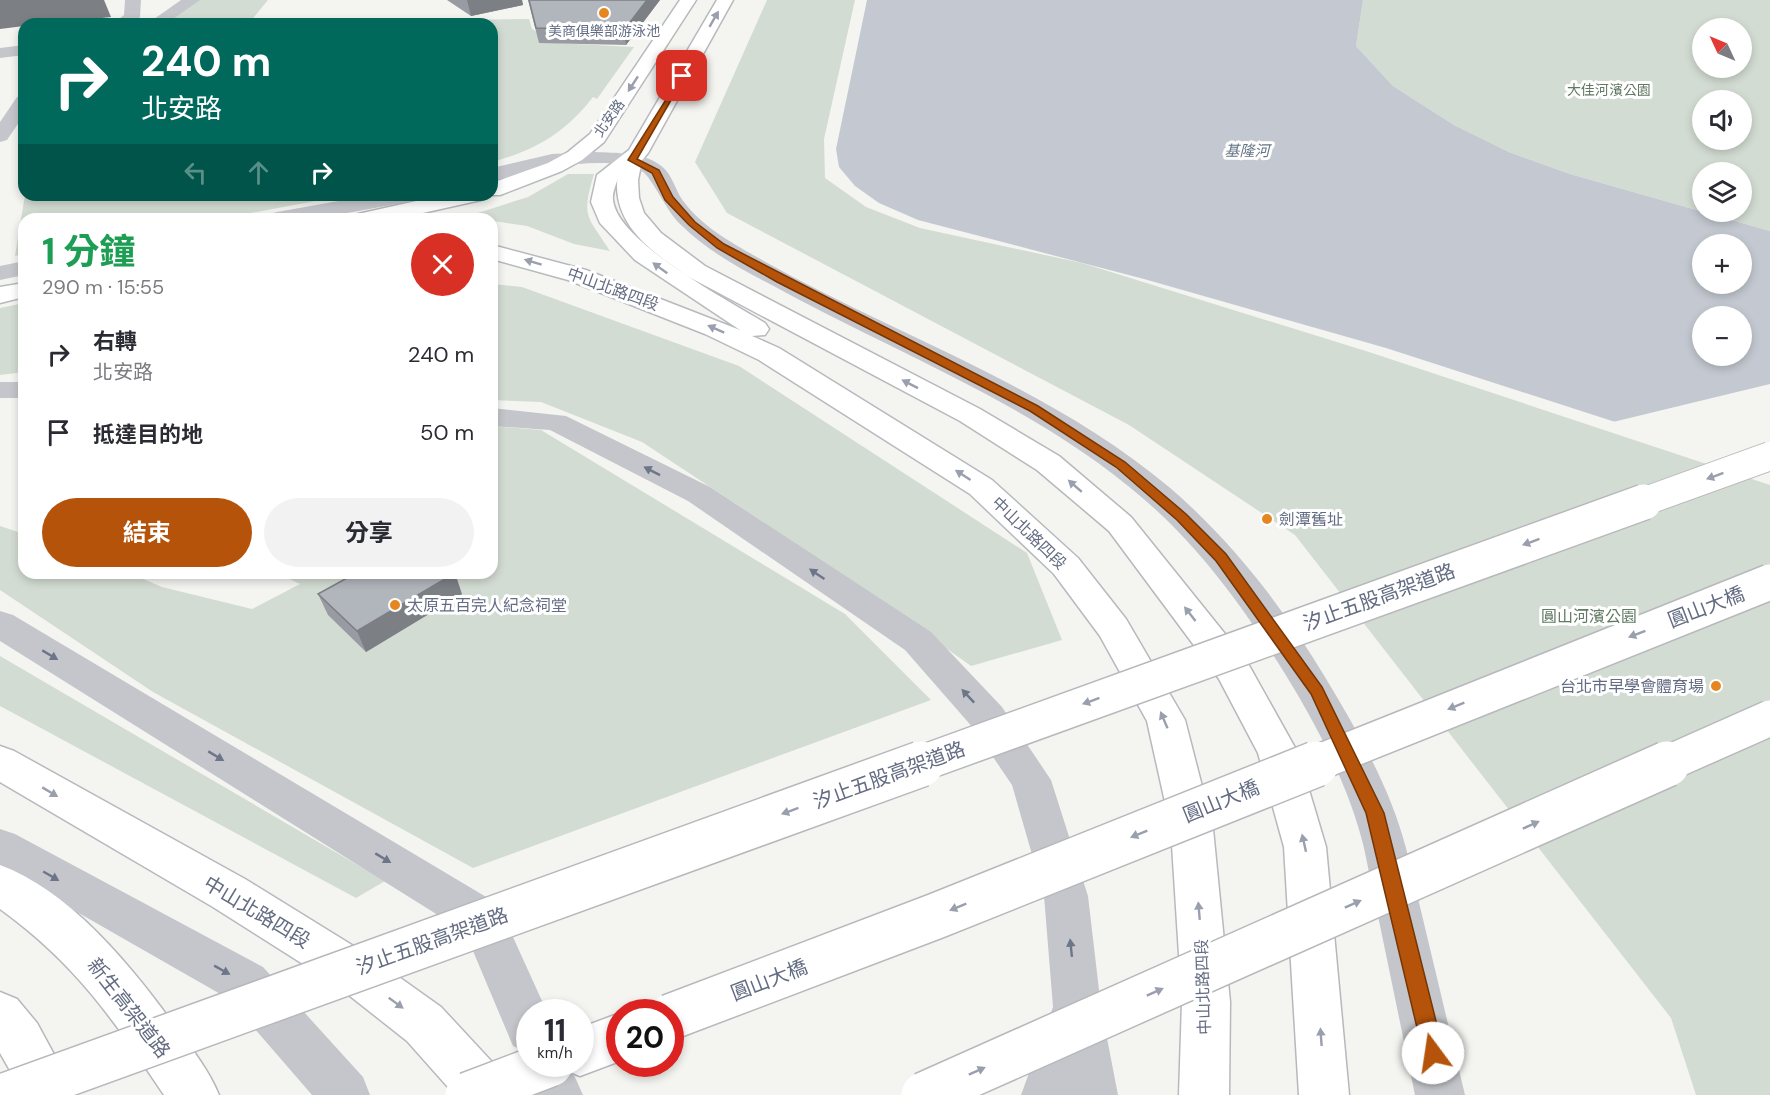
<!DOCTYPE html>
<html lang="zh-TW">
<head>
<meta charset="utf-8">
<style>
  body { margin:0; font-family:"DM Sans","Noto Sans TC",sans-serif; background:#f2f2f3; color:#2b2b33; height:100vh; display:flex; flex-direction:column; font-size:22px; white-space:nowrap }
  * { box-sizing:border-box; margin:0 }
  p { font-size:20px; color:#7c7c81 }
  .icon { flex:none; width:33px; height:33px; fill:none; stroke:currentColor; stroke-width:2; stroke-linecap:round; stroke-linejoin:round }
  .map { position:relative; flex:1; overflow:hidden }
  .side { position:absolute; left:18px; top:213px; width:480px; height:366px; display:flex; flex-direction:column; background:#fff; border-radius:18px; box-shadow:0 3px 9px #0003 }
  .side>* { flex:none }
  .hud { position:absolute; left:18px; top:18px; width:480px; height:183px; border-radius:18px; box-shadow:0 3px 9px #0003; background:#00695c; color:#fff; overflow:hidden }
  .needle { width:39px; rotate:314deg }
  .tools { position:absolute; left:1692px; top:18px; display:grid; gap:12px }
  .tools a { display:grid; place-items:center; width:60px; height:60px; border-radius:50%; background:#fff; box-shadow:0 3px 9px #0003; font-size:30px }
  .speed { position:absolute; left:516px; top:999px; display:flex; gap:12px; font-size:30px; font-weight:700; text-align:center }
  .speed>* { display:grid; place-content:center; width:78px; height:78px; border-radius:50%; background:#fff; box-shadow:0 3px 9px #0003; line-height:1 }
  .speed small { font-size:15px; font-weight:400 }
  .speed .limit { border:9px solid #d22; background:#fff; color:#111 }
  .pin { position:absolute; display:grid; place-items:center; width:51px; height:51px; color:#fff; margin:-26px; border-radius:12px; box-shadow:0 3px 9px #0006 }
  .me { position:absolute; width:66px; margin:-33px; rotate:346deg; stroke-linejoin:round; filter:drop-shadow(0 0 4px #0008) }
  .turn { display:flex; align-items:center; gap:21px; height:126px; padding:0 24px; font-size:27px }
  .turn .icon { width:78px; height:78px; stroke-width:2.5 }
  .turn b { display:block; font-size:42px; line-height:51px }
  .lanes { display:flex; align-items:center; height:57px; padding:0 24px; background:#0003; justify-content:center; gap:30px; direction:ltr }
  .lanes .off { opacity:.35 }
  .round { display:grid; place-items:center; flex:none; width:63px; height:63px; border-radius:32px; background:#f2f2f3 }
  .summary { display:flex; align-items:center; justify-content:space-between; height:102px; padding:0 24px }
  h1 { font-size:36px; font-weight:700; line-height:45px; color:#1e9e55 }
  .action { display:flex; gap:12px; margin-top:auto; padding:12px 24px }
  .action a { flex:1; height:69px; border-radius:36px; background:#b45309; color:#fff; font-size:24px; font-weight:700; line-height:69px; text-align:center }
  .action a+a { background:#f2f2f3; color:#2b2b33 }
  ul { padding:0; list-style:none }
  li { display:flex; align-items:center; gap:18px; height:78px; padding:0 24px }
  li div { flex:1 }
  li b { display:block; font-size:22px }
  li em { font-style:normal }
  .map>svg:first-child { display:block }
  .green { fill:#d3dcd2; fill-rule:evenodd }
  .water { fill:#c4c9d1; fill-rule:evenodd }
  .pier { fill:#f4f5f1 }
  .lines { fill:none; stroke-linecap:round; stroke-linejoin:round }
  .major-casing { stroke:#b7b9be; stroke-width:3 }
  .highway-casing { stroke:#b7b8bc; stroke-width:3 }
  .minor { fill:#c5c6cb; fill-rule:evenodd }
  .major { fill:#fff; fill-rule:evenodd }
  .highway { fill:#fff; fill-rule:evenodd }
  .highway-bridge-far2-casing { stroke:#b7b8bc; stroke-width:30; stroke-linecap:butt }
  .highway-bridge-far1-casing { stroke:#b7b8bc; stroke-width:38; stroke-linecap:butt }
  .highway-bridge-casing { stroke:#b7b8bc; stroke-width:48; stroke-linecap:butt }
  .highway-bridge-far2 { stroke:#fff; stroke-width:28 }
  .highway-bridge-far1 { stroke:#fff; stroke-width:35 }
  .highway-bridge { stroke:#fff; stroke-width:45 }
  .wall { fill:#989ca2 }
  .shaded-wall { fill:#7c7f84 }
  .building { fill:#b1b5bc; stroke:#7c7f84; stroke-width:1.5 }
  .oneway { fill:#9a9fae }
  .oneway2 { fill:#6d7589 }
  .route { fill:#b45309; stroke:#753606; stroke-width:1.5 }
  .poi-dot { fill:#e58621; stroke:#fff; stroke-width:2 }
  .labels { text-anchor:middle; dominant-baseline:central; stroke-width:6; stroke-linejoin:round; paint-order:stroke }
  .far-poi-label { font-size:14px; fill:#636c82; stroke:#fff }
  .far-park-label { font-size:14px; fill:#627964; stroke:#fff }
  .far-street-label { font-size:14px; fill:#636c82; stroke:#fff }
  .far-water-label { font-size:15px; font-style:italic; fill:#637486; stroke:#fff }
  .street-label { font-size:16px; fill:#636c82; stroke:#fff }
  .poi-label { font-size:16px; fill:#636c82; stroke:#fff; text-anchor:start }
  .park-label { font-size:16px; fill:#627964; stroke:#fff }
  .near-street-label { font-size:20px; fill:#636c82; stroke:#fff }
</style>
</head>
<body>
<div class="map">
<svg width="1770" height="1095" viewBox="0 0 1770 1095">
  <rect width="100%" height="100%" fill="#f4f5f1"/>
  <path class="green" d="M184 0H268L249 23 529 19 532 29 556 43 634 47 597 99 593 97C565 133 536 150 492 162V24H150Z
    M767 0H855L824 139 825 178 866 207 920 228 1082 263 1369 352 1770 485V1095H1696L1671 1018 1295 535 1129 425 727 213 695 162Z
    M1363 0H1770V231L1570 174 1509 152 1454 125 1393 86 1356 46ZM1702 28H1742V68H1702ZM1702 100H1742V140H1702ZM1702 172H1742V212H1702Z
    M568 174H594C581 218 587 215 610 251L574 244 527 226 465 217 528 197Z
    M25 195H347L219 219H24V254L15 256Z
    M492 284 522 287 739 366 1027 553 1062 640 971 666 845 576 642 442 541 402 492 400Z
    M24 303V372L0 375V308Z
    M492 426 541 430 845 614 931 700 473 868 153 692 0 590V526L24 534V573H129L162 587 252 609 300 584 277 573H492Z
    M0 656 385 881 356 898 0 706Z"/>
  <path class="water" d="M867 0H1363L1356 46 1393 86 1454 125 1509 152 1570 174 1770 231V472L1386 348 1144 279 918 220 879 203 855 186 839 167 836 149ZM1702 244H1742V284H1702ZM1702 316H1742V356H1702Z"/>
  <path class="pier" d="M1770 384V449L1736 462 1613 422Z"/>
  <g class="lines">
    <defs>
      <path id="major" d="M680 0H696L604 142 582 160 562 171 500 195H486H492V183L548 163 568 152 590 134Z
        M717 0H733L648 153 639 164 618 178C616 185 612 193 613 200 617 242 731 302 765 323L769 329 765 335 752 336 779 348 992 480 1078 558 1126 619 1185 720 1213 829 1230 1002 1229 1095H1179L1182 1002 1171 829 1147 721 1100 636 1054 574 970 494 759 360 705 334 568 280 492 259V245L586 270 740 330 635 260 600 223 591 202 597 175 629 150Z
        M443 195H484L481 200 396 219H355L358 214Z
        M24 283V297L0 303V287Z
        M0 746 14 751 245 879 368 955 441 1007 506 1077 513 1095H455L407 1041 336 985 213 907 0 782Z"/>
      <path id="highway" d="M632 154 639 156 642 160 638 180 639 198 644 213 661 233 705 266 980 409 1059 456 1131 517 1246 660 1298 753 1326 847 1349 1095H1299L1284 847 1258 753 1219 679 1109 531 1037 470 960 421 687 276C656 254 618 230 617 187 617 177 619 164 625 156Z
        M0 865C71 891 134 969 177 1029 193 1050 209 1071 219 1095H164C113 1019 76 964 0 909Z
        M0 992 17 999 37 1023 76 1095H24L0 1053Z
        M620 1013V1061L580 1076 563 1069 560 1064H580V1028Z"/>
    </defs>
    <use href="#major" class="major-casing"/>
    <use href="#highway" class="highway-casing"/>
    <path class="minor" d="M125 0H141L140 17 132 24H113L124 15Z
      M181 0H200L166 24H147Z
      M24 45V55L0 58V48Z
      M24 95V115L7 140 0 142V122L17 97Z
      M595 152C616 153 643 152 660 165 673 174 675 191 684 202 702 226 730 242 755 256 891 334 1048 385 1169 487 1231 540 1283 607 1325 677 1357 730 1390 787 1406 848L1465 1095H1415L1364 848C1348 782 1313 718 1277 661 1240 603 1198 546 1146 501 1037 405 894 353 768 283 737 267 705 249 680 224 667 212 652 178 643 172 606 151 531 172 492 181V168L552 154Z
      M372 195H419L416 200 408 202 314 219H266L269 214 277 212Z
      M24 261V275L0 280V266Z
      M0 382H24V398H0Z
      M492 408 566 416 710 487 931 632 1002 707 1051 780 1088 896 1101 1007 1118 1095H1021L1053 1007 1044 896 1012 785 974 729 905 650 688 501 550 430 492 426Z
      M0 611 13 615 498 904 547 1012H530V1064H569L583 1095H532L519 1064 525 1051 513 1046 465 932 0 641Z
      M0 829 15 834 263 967 363 1077 370 1095H312L229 999 0 868Z"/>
    <use href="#major" class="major"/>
    <use href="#highway" class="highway"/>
    <defs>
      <path id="highway-bridge-far2" d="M1640 503 1770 456"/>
      <path id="highway-bridge-far1" d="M917 765 1644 502
        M1312 765 1770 582
        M1664 765 1770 718"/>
      <path id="highway-bridge" d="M670 1017 936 916 1316 764
        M8 1095 921 764
        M468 1095 550 1064
        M924 1095 1667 764"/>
    </defs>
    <use href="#highway-bridge-far2" class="highway-bridge-far2-casing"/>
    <use href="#highway-bridge-far1" class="highway-bridge-far1-casing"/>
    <use href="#highway-bridge" class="highway-bridge-casing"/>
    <use href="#highway-bridge-far2" class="highway-bridge-far2"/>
    <use href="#highway-bridge-far1" class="highway-bridge-far1"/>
    <use href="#highway-bridge" class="highway-bridge"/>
  </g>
  <path class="wall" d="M447 0H522L523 5 471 16Z
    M528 0H660L626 45 539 43Z
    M318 594H462L366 652 328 615Z"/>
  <path class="shaded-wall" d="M0 0H104L111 17 46 24H24V26L0 29Z
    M467 0H522L523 5 471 16Z
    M647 0H660L626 45 624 30Z
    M455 573 462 594 366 652 357 631Z"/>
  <path class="building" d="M529 0H647L624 30 536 28Z
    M356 573H455L357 631 318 594Z"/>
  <defs><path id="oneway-solid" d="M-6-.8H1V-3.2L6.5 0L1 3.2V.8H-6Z" transform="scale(1.5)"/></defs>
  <g class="oneway">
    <use href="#oneway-solid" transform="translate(714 19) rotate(-60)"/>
    <use href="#oneway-solid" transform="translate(633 84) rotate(123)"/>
    <use href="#oneway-solid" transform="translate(533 262) rotate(-163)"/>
    <use href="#oneway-solid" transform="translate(660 268) rotate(-144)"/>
    <use href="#oneway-solid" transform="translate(716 329) rotate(-156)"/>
    <use href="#oneway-solid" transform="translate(910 384) rotate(-153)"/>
    <use href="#oneway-solid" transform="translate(963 475) rotate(-147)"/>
    <use href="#oneway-solid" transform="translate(1715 476) rotate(160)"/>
    <use href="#oneway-solid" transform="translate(1075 486) rotate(-139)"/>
    <use href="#oneway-solid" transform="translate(1531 542) rotate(160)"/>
    <use href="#oneway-solid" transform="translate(1190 614) rotate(-128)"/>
    <use href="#oneway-solid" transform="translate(1637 634) rotate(159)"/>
    <use href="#oneway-solid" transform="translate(1091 701) rotate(160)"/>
    <use href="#oneway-solid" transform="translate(1456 706) rotate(158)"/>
    <use href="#oneway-solid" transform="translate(1164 720) rotate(-113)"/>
    <use href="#oneway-solid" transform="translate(50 792) rotate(31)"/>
    <use href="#oneway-solid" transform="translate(790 811) rotate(160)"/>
    <use href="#oneway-solid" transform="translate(1531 825) rotate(-24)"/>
    <use href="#oneway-solid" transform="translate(1139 834) rotate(158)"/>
    <use href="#oneway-solid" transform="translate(1304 843) rotate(-103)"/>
    <use href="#oneway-solid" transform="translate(1353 904) rotate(-24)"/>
    <use href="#oneway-solid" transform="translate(958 907) rotate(158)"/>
    <use href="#oneway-solid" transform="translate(1199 911) rotate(-95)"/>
    <use href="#oneway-solid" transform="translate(1155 992) rotate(-24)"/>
    <use href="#oneway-solid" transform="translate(396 1003) rotate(36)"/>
    <use href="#oneway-solid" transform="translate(1321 1037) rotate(-94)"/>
    <use href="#oneway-solid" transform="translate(977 1071) rotate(-24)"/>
  </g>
  <g class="oneway2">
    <use href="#oneway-solid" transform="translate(652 471) rotate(-153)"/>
    <use href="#oneway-solid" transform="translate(817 574) rotate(-146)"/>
    <use href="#oneway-solid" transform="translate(50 655) rotate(31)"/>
    <use href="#oneway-solid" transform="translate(968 696) rotate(-133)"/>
    <use href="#oneway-solid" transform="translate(216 756) rotate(31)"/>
    <use href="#oneway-solid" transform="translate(383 858) rotate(31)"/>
    <use href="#oneway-solid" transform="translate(51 876) rotate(30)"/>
    <use href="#oneway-solid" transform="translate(1071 948) rotate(-96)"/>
    <use href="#oneway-solid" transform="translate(222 970) rotate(29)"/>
  </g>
  <path class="route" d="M682 74 685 76 637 159 659 170 673 197 695 222 724 244 1038 406 1125 462 1186 514 1226 554 1322 687 1384 813 1444 1053 1441 1061 1433 1064 1426 1061 1423 1053 1366 813 1311 694 1216 561 1177 520 1116 467 1030 411 777 282 717 248 689 225 665 200 652 173 628 160Z"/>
  <g class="poi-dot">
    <circle cx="604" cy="13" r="6"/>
    <circle cx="1267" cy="519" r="6"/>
    <circle cx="395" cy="605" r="6"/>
    <circle cx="1716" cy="686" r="6"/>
  </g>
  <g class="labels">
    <g class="far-poi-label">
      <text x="604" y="31">美商俱樂部游泳池</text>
    </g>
    <g class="far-park-label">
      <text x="1609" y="90">大佳河濱公園</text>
    </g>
    <g class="far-street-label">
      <text transform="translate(609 118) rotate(-55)">北安路</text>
    </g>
    <g class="far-water-label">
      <text x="1247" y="151">基隆河</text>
    </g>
    <g class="street-label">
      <text transform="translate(613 289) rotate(20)">中山北路四段</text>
      <text transform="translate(1029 533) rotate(44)">中山北路四段</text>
      <text transform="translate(1203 987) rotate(-92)">中山北路四段</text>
    </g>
    <g class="poi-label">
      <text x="1279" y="519">劍潭舊址</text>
      <text x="407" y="605">太原五百完人紀念祠堂</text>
      <text x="1704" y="686" text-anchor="end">台北市早學會體育場</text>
    </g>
    <g class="park-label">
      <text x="1589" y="616">圓山河濱公園</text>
    </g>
    <g class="near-street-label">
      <text transform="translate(1379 597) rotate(-20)">汐止五股高架道路</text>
      <text transform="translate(1706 607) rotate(-21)">圓山大橋</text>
      <text transform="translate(889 775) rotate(-20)">汐止五股高架道路</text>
      <text transform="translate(1221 801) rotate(-22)">圓山大橋</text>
      <text transform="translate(257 912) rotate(31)">中山北路四段</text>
      <text transform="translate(432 941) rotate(-20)">汐止五股高架道路</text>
      <text transform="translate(769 980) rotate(-21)">圓山大橋</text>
      <text transform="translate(129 1008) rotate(52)">新生高架道路</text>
    </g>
  </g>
</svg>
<div class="tools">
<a><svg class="needle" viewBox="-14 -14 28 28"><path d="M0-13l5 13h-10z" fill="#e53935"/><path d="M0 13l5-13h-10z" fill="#7c7c81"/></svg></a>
<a><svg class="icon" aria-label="sound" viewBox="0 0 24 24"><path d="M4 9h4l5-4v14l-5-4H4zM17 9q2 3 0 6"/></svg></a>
<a><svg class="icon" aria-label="layers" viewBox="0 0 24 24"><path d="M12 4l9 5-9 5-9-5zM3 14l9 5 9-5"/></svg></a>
<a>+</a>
<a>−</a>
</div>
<div class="speed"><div>11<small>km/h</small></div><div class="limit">20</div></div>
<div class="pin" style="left:682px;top:76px;background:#d93025"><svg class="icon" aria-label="arrive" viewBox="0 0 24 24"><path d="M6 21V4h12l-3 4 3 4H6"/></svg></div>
<svg class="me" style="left:1433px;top:1053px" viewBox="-20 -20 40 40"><circle r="19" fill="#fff"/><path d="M0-13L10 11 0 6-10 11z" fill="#b45309"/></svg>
<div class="hud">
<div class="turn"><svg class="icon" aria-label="right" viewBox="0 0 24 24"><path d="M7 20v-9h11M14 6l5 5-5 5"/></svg><div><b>240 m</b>北安路</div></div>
<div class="lanes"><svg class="icon off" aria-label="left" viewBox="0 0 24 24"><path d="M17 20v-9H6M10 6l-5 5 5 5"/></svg><svg class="icon off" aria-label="ahead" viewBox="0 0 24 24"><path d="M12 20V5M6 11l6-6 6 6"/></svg><svg class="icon" aria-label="right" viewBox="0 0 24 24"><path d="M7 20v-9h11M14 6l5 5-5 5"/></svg></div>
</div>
<section class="side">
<div class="summary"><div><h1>1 分鐘</h1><p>290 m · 15:55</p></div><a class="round" style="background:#d93025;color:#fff"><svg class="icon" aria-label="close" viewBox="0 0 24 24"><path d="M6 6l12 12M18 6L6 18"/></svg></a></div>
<ul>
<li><svg class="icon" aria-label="right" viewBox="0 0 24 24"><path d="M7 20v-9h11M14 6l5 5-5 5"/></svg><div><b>右轉</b><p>北安路</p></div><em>240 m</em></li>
<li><svg class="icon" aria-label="arrive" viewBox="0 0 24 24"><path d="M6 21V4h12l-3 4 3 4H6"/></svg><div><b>抵達目的地</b></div><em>50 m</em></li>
</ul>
<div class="action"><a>結束</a><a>分享</a></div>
</section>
</div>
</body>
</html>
